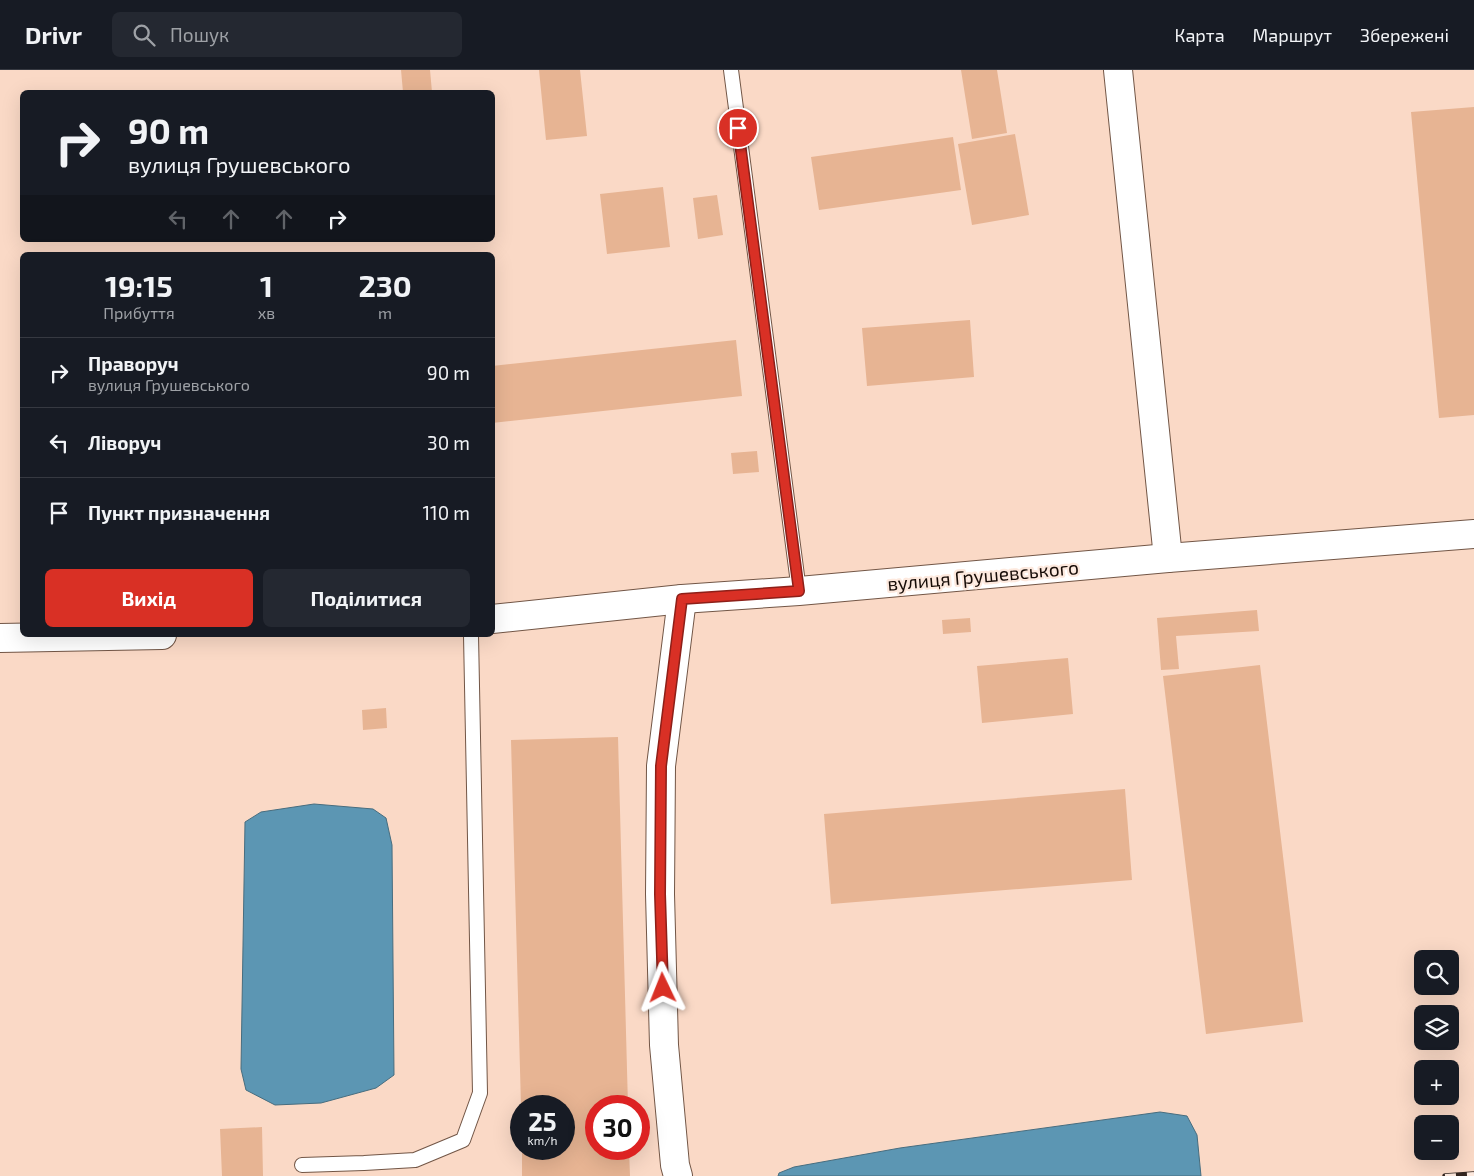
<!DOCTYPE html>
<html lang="uk">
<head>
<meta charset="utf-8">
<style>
  body { margin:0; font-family:"Exo 2",sans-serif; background:#242831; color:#f1f3f6; height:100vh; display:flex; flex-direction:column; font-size:19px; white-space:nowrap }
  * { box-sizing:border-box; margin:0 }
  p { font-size:16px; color:#9ea1a6 }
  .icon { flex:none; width:28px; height:28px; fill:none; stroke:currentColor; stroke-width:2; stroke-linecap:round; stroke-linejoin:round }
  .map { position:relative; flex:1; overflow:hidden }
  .sheet { position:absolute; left:20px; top:182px; width:475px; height:385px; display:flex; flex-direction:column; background:#171b24; border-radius:8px; box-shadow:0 5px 20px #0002 }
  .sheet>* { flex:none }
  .top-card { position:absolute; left:20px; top:20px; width:475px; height:152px; border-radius:8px; box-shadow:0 5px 20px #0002; background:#171b24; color:#f1f3f6; overflow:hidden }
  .tools { position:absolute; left:1414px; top:880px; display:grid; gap:10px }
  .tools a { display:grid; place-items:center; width:45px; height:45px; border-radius:8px; background:#171b24; box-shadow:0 5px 20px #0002; font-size:25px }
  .speed { position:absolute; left:510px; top:1025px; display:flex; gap:10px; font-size:25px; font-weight:700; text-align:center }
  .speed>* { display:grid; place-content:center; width:65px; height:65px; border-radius:50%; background:#171b24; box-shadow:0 5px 20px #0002; line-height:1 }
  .speed small { font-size:12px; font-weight:400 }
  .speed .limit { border:8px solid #d22; background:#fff; color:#111 }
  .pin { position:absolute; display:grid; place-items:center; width:42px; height:42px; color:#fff; margin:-21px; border:2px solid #fff; border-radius:50%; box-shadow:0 1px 5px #0007 }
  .me { position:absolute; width:55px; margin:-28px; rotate:358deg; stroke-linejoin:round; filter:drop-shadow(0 0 4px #0008) }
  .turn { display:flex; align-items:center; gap:18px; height:105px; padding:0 25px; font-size:22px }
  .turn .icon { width:65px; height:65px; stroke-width:2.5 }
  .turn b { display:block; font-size:35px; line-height:42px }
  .lanes { display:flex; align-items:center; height:48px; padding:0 25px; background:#0003; justify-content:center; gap:25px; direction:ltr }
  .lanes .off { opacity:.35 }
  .eta { display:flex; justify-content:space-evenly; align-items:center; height:85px; text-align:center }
  .eta b { font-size:30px; font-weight:700; line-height:35px }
  .cta { display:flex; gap:10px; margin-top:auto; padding:10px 25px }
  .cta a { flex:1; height:58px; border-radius:8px; background:#d93025; color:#fff; font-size:20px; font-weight:700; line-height:58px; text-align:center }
  .cta a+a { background:#242831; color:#f1f3f6 }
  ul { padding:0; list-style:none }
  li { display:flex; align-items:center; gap:15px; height:70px; padding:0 25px; border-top:1px solid #363941 }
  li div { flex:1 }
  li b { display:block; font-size:19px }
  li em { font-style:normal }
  header { display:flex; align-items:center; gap:30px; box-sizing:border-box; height:70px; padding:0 25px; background:#171b24; border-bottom:1px solid #363941 }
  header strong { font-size:24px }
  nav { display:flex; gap:28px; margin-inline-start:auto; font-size:18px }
  .search { width:350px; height:45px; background:#242831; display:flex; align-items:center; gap:12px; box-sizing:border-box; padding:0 18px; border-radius:8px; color:#9ea1a6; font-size:19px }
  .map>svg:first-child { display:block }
  .water { fill:#5c96b3; stroke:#476d7f }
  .building { fill:#e7b493 }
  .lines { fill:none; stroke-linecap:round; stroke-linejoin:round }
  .lane-casing { stroke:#725646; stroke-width:16 }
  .street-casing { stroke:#725646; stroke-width:30 }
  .secondary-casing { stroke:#725646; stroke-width:30 }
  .lane { stroke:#fff; stroke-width:14 }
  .street { stroke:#fff; stroke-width:28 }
  .secondary { stroke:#fff; stroke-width:28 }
  .rail-casing { stroke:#342620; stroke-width:5.5 }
  .rail { stroke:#fde9de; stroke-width:4; stroke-dasharray:11; stroke-linecap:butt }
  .route-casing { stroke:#8d1f18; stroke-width:12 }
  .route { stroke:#d93025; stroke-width:9 }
  .labels { text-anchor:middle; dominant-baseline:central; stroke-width:4.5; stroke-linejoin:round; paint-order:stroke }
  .street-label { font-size:19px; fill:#170c07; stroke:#fde9de }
</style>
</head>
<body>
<header>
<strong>Drivr</strong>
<div class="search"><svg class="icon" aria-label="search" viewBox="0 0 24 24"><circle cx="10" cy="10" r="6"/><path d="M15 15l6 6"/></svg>Пошук</div>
<nav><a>Карта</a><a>Маршрут</a><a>Збережені</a></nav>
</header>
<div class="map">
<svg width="1474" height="1106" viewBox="0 0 1474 1106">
  <rect width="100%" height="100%" fill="#fad9c6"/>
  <path class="water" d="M314 734 373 739 386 748 392 775 394 1005 376 1018 321 1033 275 1035 246 1020 241 999 245 752 261 742Z
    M1160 1042 1187 1046 1197 1065 1201 1106H778L779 1103 794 1097 900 1078Z"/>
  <path class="building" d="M401 0H430L432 22H403Z
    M539 0H580L587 66 546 70Z
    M961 0H997L1007 63 972 69Z
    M1474 37V345L1439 348 1411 42Z
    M1015 64 1029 145 972 155 958 74Z
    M953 67 961 120 819 140 811 87Z
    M663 117 670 177 607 184 600 124Z
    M717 125 723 165 698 169 693 128Z
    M970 250 974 307 867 316 862 258Z
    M736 270 742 326 492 353V296Z
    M757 381 759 402 733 404 731 383Z
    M1257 540 1259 561 1176 566 1179 599 1161 600 1157 548Z
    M970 548 971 562 943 564 942 550Z
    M1068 588 1073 644 982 653 977 596Z
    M1260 595 1303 952 1206 964 1163 606Z
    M386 638 387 658 363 660 362 640Z
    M618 667 628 1036H596V1079H629L630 1106H522V1079H564V1036H521L511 670Z
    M1125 719 1132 810 831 834 824 744Z
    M262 1057 263 1106H222L220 1059Z"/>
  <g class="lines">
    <defs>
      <path id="lane" d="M731 0 799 521
        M302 1095 364 1093 415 1090 463 1070 480 1023 471 565"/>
      <path id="street" d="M1118 0 1168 488
        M678 1106 675 1095 664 975 660 824 661 696 682 529"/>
      <path id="secondary" d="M492 549 682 529 799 521 1168 488 1474 464
        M0 568 162 565"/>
    </defs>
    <use href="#lane" class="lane-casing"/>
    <use href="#street" class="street-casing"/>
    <use href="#secondary" class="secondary-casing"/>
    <use href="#lane" class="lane"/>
    <use href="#street" class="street"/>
    <use href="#secondary" class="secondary"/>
    <defs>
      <path id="rail" d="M1445 1106 1474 1104"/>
    </defs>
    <use href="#rail" class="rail-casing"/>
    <use href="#rail" class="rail"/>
  </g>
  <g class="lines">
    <defs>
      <path id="route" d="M663 918 660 824 661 696 682 529 799 521 738 58"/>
    </defs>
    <use href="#route" class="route-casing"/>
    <use href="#route" class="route"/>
  </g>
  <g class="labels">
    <g class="street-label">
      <text transform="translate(983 505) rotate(-5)">вулиця Грушевського</text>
    </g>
  </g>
</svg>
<div class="tools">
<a><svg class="icon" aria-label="search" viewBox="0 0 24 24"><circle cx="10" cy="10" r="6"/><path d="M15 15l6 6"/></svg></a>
<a><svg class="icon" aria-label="layers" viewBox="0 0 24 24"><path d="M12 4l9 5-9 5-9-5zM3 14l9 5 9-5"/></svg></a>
<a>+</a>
<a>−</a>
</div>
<div class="speed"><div>25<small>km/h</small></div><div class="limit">30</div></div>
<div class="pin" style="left:738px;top:58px;background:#d93025"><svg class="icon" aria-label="arrive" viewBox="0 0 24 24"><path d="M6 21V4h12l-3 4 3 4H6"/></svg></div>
<svg class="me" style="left:663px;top:918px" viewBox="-20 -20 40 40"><path d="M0-17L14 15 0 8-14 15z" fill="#d93025" stroke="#fff" stroke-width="4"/></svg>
<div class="top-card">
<div class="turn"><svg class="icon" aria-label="right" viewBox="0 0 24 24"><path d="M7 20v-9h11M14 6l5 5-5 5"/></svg><div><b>90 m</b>вулиця Грушевського</div></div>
<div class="lanes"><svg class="icon off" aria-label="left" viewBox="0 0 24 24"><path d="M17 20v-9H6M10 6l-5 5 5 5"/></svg><svg class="icon off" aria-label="ahead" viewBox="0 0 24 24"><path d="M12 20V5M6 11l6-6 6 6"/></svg><svg class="icon off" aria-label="ahead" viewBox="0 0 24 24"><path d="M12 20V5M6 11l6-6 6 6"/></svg><svg class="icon" aria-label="right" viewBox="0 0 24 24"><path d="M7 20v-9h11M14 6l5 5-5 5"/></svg></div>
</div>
<section class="sheet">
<div class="eta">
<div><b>19:15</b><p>Прибуття</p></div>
<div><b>1</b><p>хв</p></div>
<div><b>230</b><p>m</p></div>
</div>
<ul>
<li><svg class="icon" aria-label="right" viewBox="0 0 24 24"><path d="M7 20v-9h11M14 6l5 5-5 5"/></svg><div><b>Праворуч</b><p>вулиця Грушевського</p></div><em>90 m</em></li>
<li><svg class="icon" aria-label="left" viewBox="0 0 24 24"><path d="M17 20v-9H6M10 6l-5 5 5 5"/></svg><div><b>Ліворуч</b></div><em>30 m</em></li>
<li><svg class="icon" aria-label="arrive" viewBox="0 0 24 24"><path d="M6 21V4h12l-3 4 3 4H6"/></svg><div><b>Пункт призначення</b></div><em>110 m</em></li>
</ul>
<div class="cta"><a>Вихід</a><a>Поділитися</a></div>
</section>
</div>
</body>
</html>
